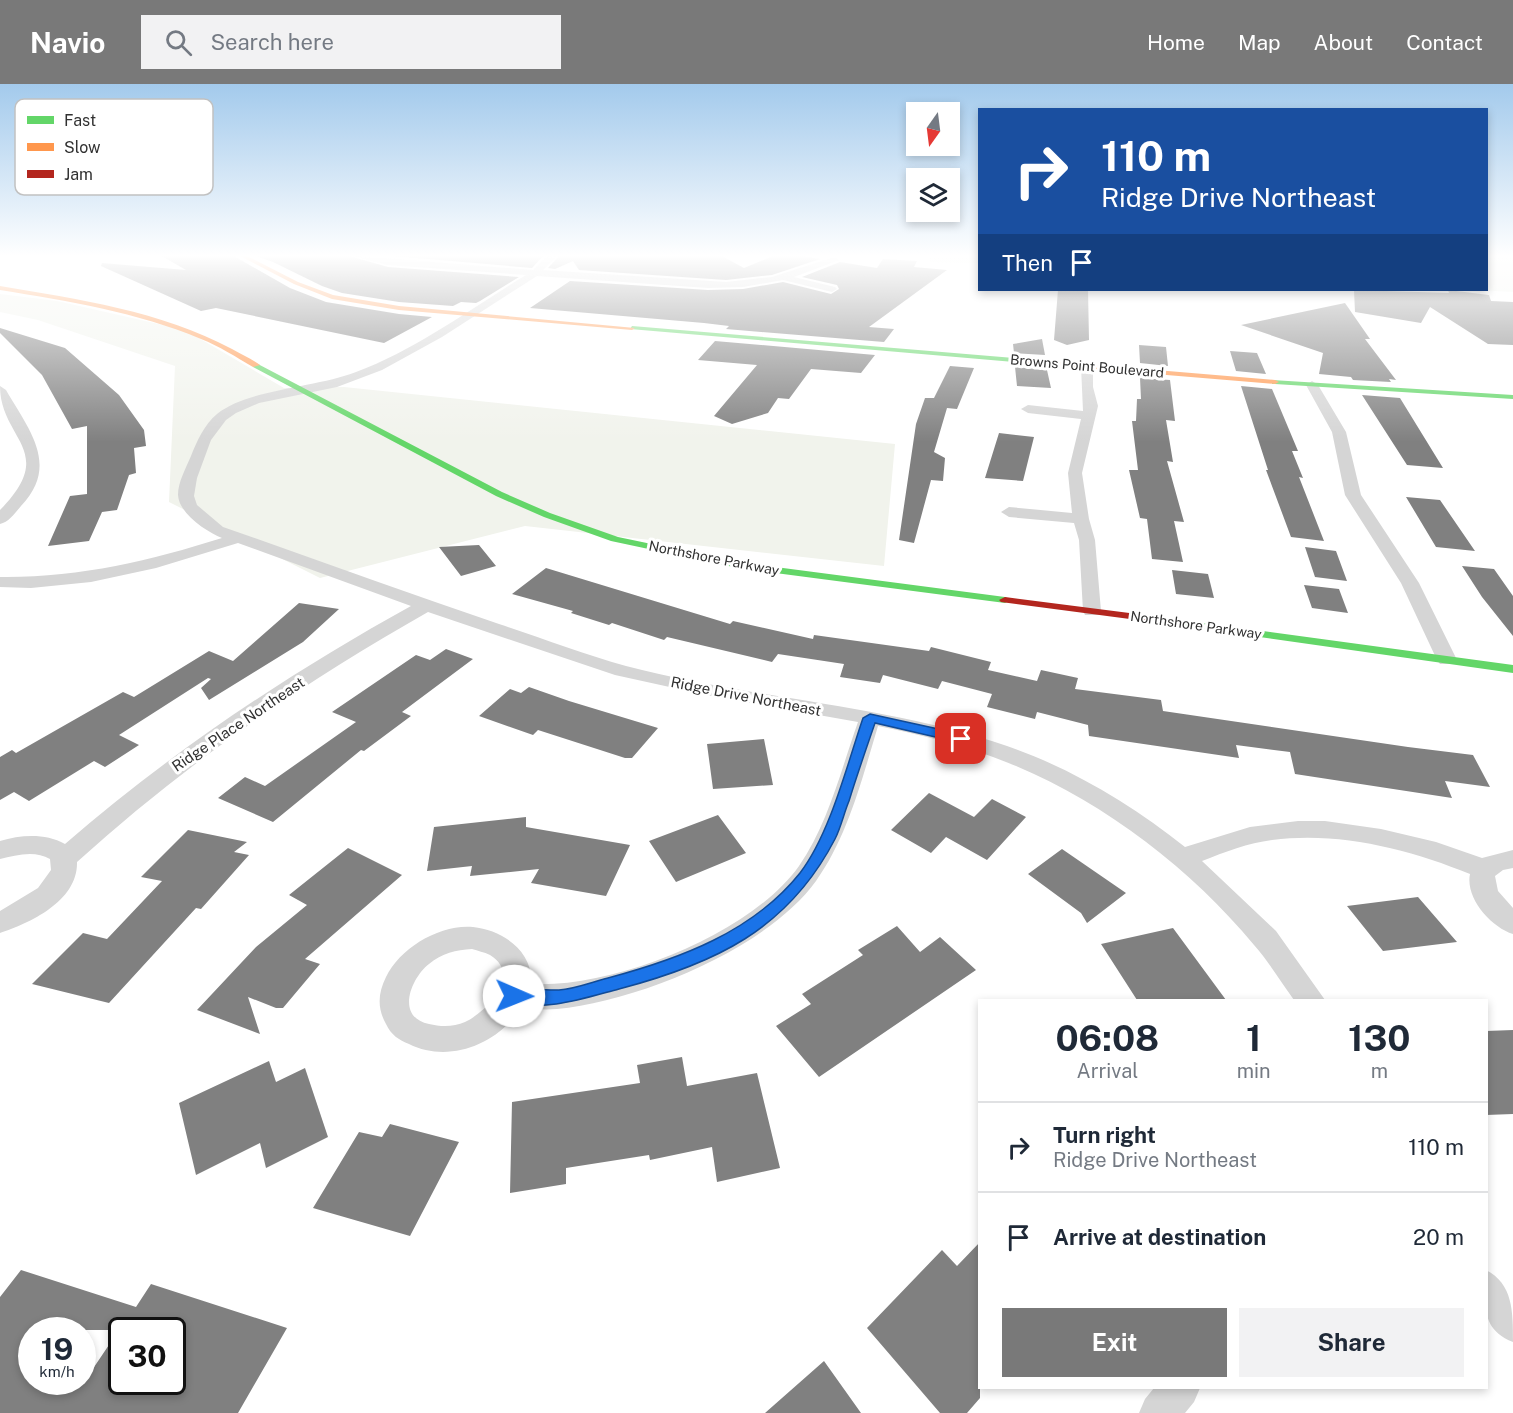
<!DOCTYPE html>
<html lang="en">
<head>
<meta charset="utf-8">
<style>
  body { margin:0; font-family:"Public Sans",sans-serif; background:#f2f2f3; color:#1f2937; height:100vh; display:flex; flex-direction:column; font-size:22px; white-space:nowrap }
  * { box-sizing:border-box; margin:0 }
  p { font-size:20px; color:#747a83 }
  .icon { flex:none; width:33px; height:33px; fill:none; stroke:currentColor; stroke-width:2; stroke-linecap:round; stroke-linejoin:round }
  .map { position:relative; flex:1; overflow:hidden }
  .side { position:absolute; left:978px; top:915px; width:510px; height:390px; display:flex; flex-direction:column; background:#fff; border-radius:0px; box-shadow:0 3px 9px #0003 }
  .side>* { flex:none }
  .guide { position:absolute; left:978px; top:24px; width:510px; height:183px; border-radius:0px; box-shadow:0 3px 9px #0003; background:#1a4fa0; color:#fff; overflow:hidden }
  .needle { width:39px; rotate:194deg }
  .tools { position:absolute; left:906px; top:18px; display:grid; gap:12px }
  .tools a { display:grid; place-items:center; width:54px; height:54px; border-radius:0px; background:#fff; box-shadow:0 3px 9px #0003; font-size:30px }
  .speed { position:absolute; left:18px; top:1233px; display:flex; gap:12px; font-size:30px; font-weight:700; text-align:center }
  .speed>* { display:grid; place-content:center; width:78px; height:78px; border-radius:50%; background:#fff; box-shadow:0 3px 9px #0003; line-height:1 }
  .speed small { font-size:15px; font-weight:400 }
  .speed .limit { border:3px solid #111; border-radius:9px; background:#fff; color:#111 }
  .pin { position:absolute; display:grid; place-items:center; width:51px; height:51px; color:#fff; margin:-26px; border-radius:12px; box-shadow:0 3px 9px #0006 }
  .me { position:absolute; width:66px; margin:-33px; rotate:91deg; stroke-linejoin:round; filter:drop-shadow(0 0 4px #0008) }
  .turn { display:flex; align-items:center; gap:21px; height:126px; padding:0 24px; font-size:27px }
  .turn .icon { width:78px; height:78px; stroke-width:2.5 }
  .turn b { display:block; font-size:42px; line-height:51px }
  .then { display:flex; align-items:center; height:57px; padding:0 24px; background:#0003; gap:12px; font-size:22px }
  .eta { display:flex; justify-content:space-evenly; align-items:center; height:102px; text-align:center }
  .eta b { font-size:36px; font-weight:700; line-height:42px }
  .primary-button { display:flex; gap:12px; margin-top:auto; padding:12px 24px }
  .primary-button a { flex:1; height:69px; border-radius:0px; background:#797979; color:#fff; font-size:24px; font-weight:700; line-height:69px; text-align:center }
  .primary-button a+a { background:#f2f2f3; color:#1f2937 }
  ul { padding:0; list-style:none }
  li { display:flex; align-items:center; gap:18px; height:90px; padding:0 24px; border-top:2px solid #e0e1e3 }
  li div { flex:1 }
  li b { display:block; font-size:22px }
  li em { font-style:normal }
  header { display:flex; align-items:center; gap:36px; box-sizing:border-box; height:84px; padding:0 30px; background:#797979; color:#fff }
  header strong { font-size:28px }
  nav { display:flex; gap:33px; margin-inline-start:auto; font-size:21px }
  .search { width:420px; height:54px; background:#f2f2f3; display:flex; align-items:center; gap:15px; box-sizing:border-box; padding:0 21px; border-radius:0px; color:#747a83; font-size:22px }
  .map>svg:first-child { display:block }
  .green { fill:#f1f3ec }
  .building { fill:#808080; fill-rule:evenodd }
  .lines { fill:none; stroke-linecap:round; stroke-linejoin:round }
  .street { fill:#d5d5d5; fill-rule:evenodd }
  .fast { fill:#63d668; fill-rule:evenodd }
  .slow { fill:#ff974d; fill-rule:evenodd }
  .jam { fill:#b3261e; fill-rule:evenodd }
  .route { fill:#1a73e8; stroke:#114b97; stroke-width:1.5 }
  .labels { text-anchor:middle; dominant-baseline:central; stroke-width:6; stroke-linejoin:round; paint-order:stroke }
  .far-street-label { font-size:14px; fill:#313131; stroke:#fff }
  .street-label { font-size:15px; fill:#313131; stroke:#fff }
  .key { fill:#fff; stroke:#c1c1c1; stroke-width:1.5 }
  .key-label { font-size:16px; fill:#313131 }
</style>
</head>
<body>
<header>
<strong>Navio</strong>
<div class="search"><svg class="icon" aria-label="search" viewBox="0 0 24 24"><circle cx="10" cy="10" r="6"/><path d="M15 15l6 6"/></svg>Search here</div>
<nav><a>Home</a><a>Map</a><a>About</a><a>Contact</a></nav>
</header>
<div class="map">
<svg width="1513" height="1329" viewBox="0 0 1513 1329">
  <rect width="100%" height="100%" fill="#fff"/>
  <path class="green" d="M929 171H979V179L930 178Z
    M1487 171H1513V208L1475 206H1486Z
    M0 210 57 217 185 246 284 304 344 303 895 360 884 482 525 442 320 494 169 418 175 282 38 236 0 228Z"/>
  <path class="building" d="M160 171H232L290 204 326 218 399 230 432 233 384 259 216 224 201 227 101 182 102 179 186 186Z
    M253 171H346L388 183 519 193 480 217 476 219 461 218 453 222 399 218 342 209 322 202 273 178Z
    M381 171H544L532 184Z
    M560 171H720L744 184 773 172 795 171 820 175 772 191 726 196 579 186 573 177 555 185 548 184Z
    M883 175 917 177 914 183 947 186 869 243 894 245 884 258 726 245 729 242 704 239 530 224 570 197 708 206 743 205 783 198 831 210 839 205 837 201 802 193 840 178 877 184Z
    M1058 206H1088L1089 256 1067 261 1054 256Z
    M1354 206 1449 209 1448 206 1489 211 1491 217 1513 218V261L1488 260 1430 223 1421 239 1355 228Z
    M1345 219 1370 255H1365L1396 296 1389 295 1391 298 1353 296 1351 293 1319 290 1323 269 1241 241Z
    M0 244 65 264 119 311 144 346 146 362 134 364 136 389 129 391 117 426 102 428 89 457 48 462 70 412 87 410V342L72 345 42 291 0 249Z
    M1042 255 1045 271 1014 269 1013 260Z
    M715 257 875 271 861 289 811 285 789 315 778 314 768 329 732 340 714 332 757 281 698 276Z
    M1139 261 1166 263 1168 282 1140 279Z
    M1230 267 1257 269 1266 290 1236 287Z
    M950 282 974 284 957 325 947 324 934 368 945 374 943 397 931 396 914 459 899 456 916 340 925 314H934Z
    M1015 283 1047 286 1051 304 1017 302Z
    M1140 294 1170 296 1175 337 1166 336 1173 378 1167 377 1184 438 1174 437 1183 478 1152 475 1147 435 1140 434 1129 386H1138L1132 337H1136L1137 315H1141Z
    M1241 302 1272 305 1298 367H1292L1303 394 1299 393 1324 457 1291 453 1266 386H1268Z
    M1362 311 1400 314 1443 384 1407 381Z
    M999 349 1034 353 1023 397 985 394Z
    M1406 413 1440 416 1475 467 1436 463Z
    M479 461 496 482 461 492 439 463Z
    M1305 463 1336 467 1347 497 1315 493Z
    M1462 482 1494 485 1513 512V552L1482 513Z
    M546 484 730 540 733 537 813 555 814 551 929 567 931 563 991 578 988 586 1037 597 1041 586 1078 594 1075 605 1161 616 1163 627 1408 663 1473 671 1490 703 1445 697 1452 714 1295 690 1290 668 1236 661 1239 674 1089 652 1088 641 1037 628 1035 635 987 623 992 610 942 597 938 605 883 591 880 599 840 593 844 580 778 570 772 578 667 553 664 556 612 539 609 541 571 529 573 527 512 510Z
    M1172 486 1208 490 1214 514 1176 510Z
    M1304 501 1339 505 1348 529 1312 524Z
    M299 519 339 525 303 558 209 616 201 604 211 595 208 594 119 651 139 661 105 683 94 677 29 717 14 708 0 716V673L12 666 16 669 123 608 134 613 209 567 233 577Z
    M446 565 473 575 402 628 411 632 364 667 361 666 273 738 218 714 245 693 265 702 356 638 332 628 416 571 430 576Z
    M529 603 569 617 658 644 632 674H625L538 646 533 651 479 632 510 605 521 609Z
    M764 655 773 701 713 705 707 660Z
    M929 709 974 733 992 715 1026 733 987 776 946 753 931 769 891 746Z
    M718 731 746 769 676 798 649 757Z
    M526 733V743L630 761 606 812 531 799 539 785 470 792 472 782 427 787 434 743Z
    M188 746 247 758 234 768 249 771 201 825 196 824 109 919 32 900 83 849 107 855 162 797 141 793Z
    M348 764 402 791 305 875 320 880 283 924H276L248 913 260 950 197 926 256 863 307 821 289 811Z
    M1062 765 1126 809 1087 839 1081 829 1028 790Z
    M1418 813 1457 858 1383 867 1347 822Z
    M897 842 920 868 940 853 976 886 819 993 776 942 811 920 802 910 863 871 858 866Z
    M1173 844 1226 916H1137L1101 860Z
    M1513 946V1030L1486 1031V947Z
    M682 973 687 1002 757 989 780 1084 717 1098 712 1063 650 1076 649 1071 566 1084V1100L510 1109 512 1018 640 999 637 981Z
    M269 977 276 998 305 984 328 1053 266 1084 260 1059 196 1091 179 1019Z
    M390 1040 459 1058 410 1152 313 1124 359 1048 382 1053Z
    M980 1158V1314L967 1329H940L867 1244 942 1166 957 1182Z
    M21 1186 136 1223 151 1200 287 1244 238 1329H0V1213ZM32 1246H119L84 1298H32ZM122 1246H172V1298H122Z
    M824 1277 861 1329H765Z"/>
  <g class="lines">
    <path class="street" d="M348 171 533 186 548 171H558L543 186 726 198 772 193 834 173 839 176 794 193 835 203 837 205 832 208 783 196 743 203 708 204 537 192 442 253 382 286 337 303 259 319 236 329 226 336 211 356 197 394 194 412 197 421 223 443C315 475 406 509 499 540 541 554 583 570 626 582 751 615 883 620 1007 662 1071 684 1132 721 1185 763L1250 743 1298 737H1325L1381 745 1436 758 1482 774 1513 766V784L1503 786 1495 792 1498 807 1513 824V850C1491 843 1465 814 1470 790 1409 765 1338 747 1272 756 1248 759 1225 768 1202 777L1276 847 1325 916H1294C1281 898 1269 878 1254 861 1187 780 1092 709 993 673 956 659 917 650 878 642 862 695 848 752 816 797 767 865 638 917 557 925 545 926 533 925 521 924 498 960 449 980 409 960 399 956 391 951 386 940 377 924 378 909 386 893 400 864 440 840 473 843 503 846 534 868 531 900 612 905 751 850 799 782 828 740 841 686 858 638L706 611 615 591 428 528C301 600 184 681 77 778 78 817 30 839 0 849V827L38 804 51 786 50 775C35 766 16 771 0 775V757C21 751 45 749 65 760 171 668 288 590 411 522L238 459 156 484 91 498 31 504 0 503V493C77 494 149 477 222 454 207 448 179 430 178 411 178 398 186 384 191 372 197 357 204 341 217 330 248 305 315 304 356 288 417 265 470 225 526 191L388 181ZM472 865C478 867 484 868 490 871 522 890 487 928 465 938 454 943 441 943 429 940 395 933 411 894 429 880 442 869 456 866 472 865Z
      M1087 278 1093 282V303L1098 322 1082 389 1089 435 1095 456 1101 527 1099 531H1085L1083 527 1079 456 1074 439 1009 433 1001 428 1009 423 1072 429 1068 389 1081 335 1028 329 1021 325 1028 321 1083 327 1081 282Z
      M1312 297 1318 301 1346 348 1361 411 1419 499 1457 576 1454 580H1440L1437 576 1401 499 1345 411 1332 348 1306 301Z
      M0 302 6 306C29 346 60 381 21 422 15 429 9 438 0 440V426C59 366 0 356 0 302Z
      M1486 1186C1513 1200 1513 1227 1513 1258 1478 1244 1486 1217 1486 1186Z
      M1154 1304H1200L1194 1318 1185 1329H1139L1145 1315Z"/>
    <path class="fast" d="M632 242 1014 274 1018 276 1014 278 630 245Z
      M256 279 502 408 550 429 618 453 738 478 1005 513 1011 516 1005 519 738 484 611 457 544 433 496 412 253 283V279Z
      M1272 296 1513 311V315L1275 300H1272Z
      M1145 531 1513 581V589L1141 536 1139 534Z"/>
    <path class="slow" d="M238 171H245L298 198 333 211 399 222 635 244 632 246 399 226 332 215 294 200Z
      M0 202C78 215 161 227 232 265 241 270 252 275 260 281L253 283C236 273 219 262 201 255 137 228 68 217 0 206Z
      M1014 274 1275 296 1279 298 1275 300 1011 278 1010 276Z"/>
    <path class="jam" d="M1005 513 1145 531 1151 534 1145 537 1001 518 999 516Z"/>
  </g>
  <linearGradient id="sky" x2="0" y2="1"><stop stop-color="#a3caec"/><stop offset="0.48" stop-color="#fff"/><stop offset="1" stop-color="#fff" stop-opacity="0"/></linearGradient>
  <rect width="1513" height="358" fill="url(#sky)"/>
  <path class="route" d="M870 630 961 650 968 655 961 659 875 639C866 665 857 691 849 717 844 729 841 743 835 755 788 846 714 880 619 905 585 914 542 929 508 917L505 912 508 907 514 904C529 905 544 906 559 906 575 905 592 898 608 894 679 875 753 848 800 789 830 750 847 681 863 634Z"/>
  <g class="labels">
    <g class="far-street-label">
      <text transform="translate(1087 282) rotate(5)">Browns Point Boulevard</text>
      <text transform="translate(714 474) rotate(11)">Northshore Parkway</text>
      <text transform="translate(1196 541) rotate(8)">Northshore Parkway</text>
    </g>
    <g class="street-label">
      <text transform="translate(746 612) rotate(11)">Ridge Drive Northeast</text>
      <text transform="translate(238 640) rotate(-34)">Ridge Place Northeast</text>
    </g>
  </g>
  <rect x="15" y="15" width="198" height="96" rx="9" class="key"/>
  <rect x="27" y="32" width="27" height="8" fill="#63d668"/>
  <rect x="27" y="59" width="27" height="8" fill="#ff974d"/>
  <rect x="27" y="86" width="27" height="8" fill="#b3261e"/>
  <g class="key-label">
    <text x="64" y="42">Fast</text>
    <text x="64" y="69">Slow</text>
    <text x="64" y="96">Jam</text>
  </g>
</svg>
<div class="tools">
<a><svg class="needle" viewBox="-14 -14 28 28"><path d="M0-13l5 13h-10z" fill="#e53935"/><path d="M0 13l5-13h-10z" fill="#747a83"/></svg></a>
<a><svg class="icon" aria-label="layers" viewBox="0 0 24 24"><path d="M12 4l9 5-9 5-9-5zM3 14l9 5 9-5"/></svg></a>
</div>
<div class="speed"><div>19<small>km/h</small></div><div class="limit">30</div></div>
<div class="pin" style="left:961px;top:655px;background:#d93025"><svg class="icon" aria-label="arrive" viewBox="0 0 24 24"><path d="M6 21V4h12l-3 4 3 4H6"/></svg></div>
<svg class="me" style="left:514px;top:912px" viewBox="-20 -20 40 40"><circle r="19" fill="#fff"/><path d="M0-13L10 11 0 6-10 11z" fill="#1a73e8"/></svg>
<div class="guide">
<div class="turn"><svg class="icon" aria-label="right" viewBox="0 0 24 24"><path d="M7 20v-9h11M14 6l5 5-5 5"/></svg><div><b>110 m</b>Ridge Drive Northeast</div></div>
<div class="then">Then<svg class="icon" aria-label="arrive" viewBox="0 0 24 24"><path d="M6 21V4h12l-3 4 3 4H6"/></svg></div>
</div>
<section class="side">
<div class="eta">
<div><b>06:08</b><p>Arrival</p></div>
<div><b>1</b><p>min</p></div>
<div><b>130</b><p>m</p></div>
</div>
<ul>
<li><svg class="icon" aria-label="right" viewBox="0 0 24 24"><path d="M7 20v-9h11M14 6l5 5-5 5"/></svg><div><b>Turn right</b><p>Ridge Drive Northeast</p></div><em>110 m</em></li>
<li><svg class="icon" aria-label="arrive" viewBox="0 0 24 24"><path d="M6 21V4h12l-3 4 3 4H6"/></svg><div><b>Arrive at destination</b></div><em>20 m</em></li>
</ul>
<div class="primary-button"><a>Exit</a><a>Share</a></div>
</section>
</div>
</body>
</html>
